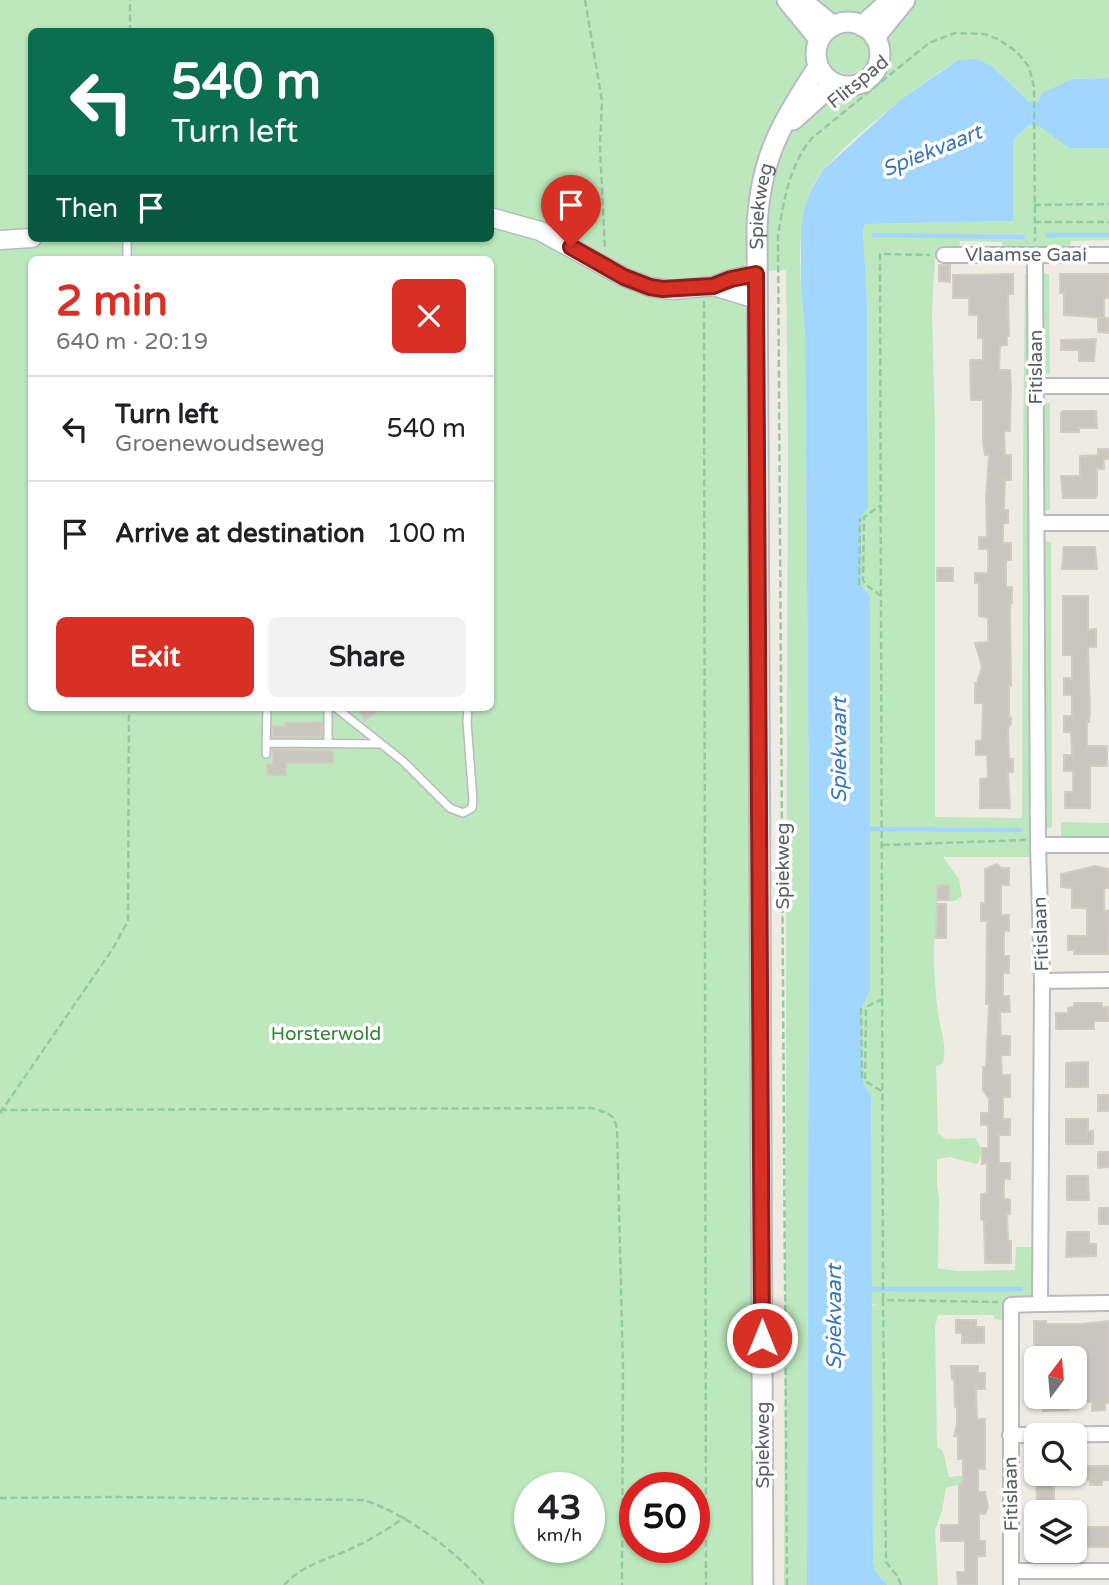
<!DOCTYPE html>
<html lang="en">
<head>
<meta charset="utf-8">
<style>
  body { margin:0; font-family:"Varela Round",sans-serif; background:#f2f2f2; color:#202124; height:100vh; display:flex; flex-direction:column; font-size:26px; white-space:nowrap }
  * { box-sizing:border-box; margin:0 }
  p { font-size:23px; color:#757577 }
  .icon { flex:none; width:38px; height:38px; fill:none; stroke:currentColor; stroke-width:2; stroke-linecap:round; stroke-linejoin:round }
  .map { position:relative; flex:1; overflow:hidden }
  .sheet { position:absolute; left:28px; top:256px; width:466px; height:455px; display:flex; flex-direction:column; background:#fff; border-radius:10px; box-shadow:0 2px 5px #0004 }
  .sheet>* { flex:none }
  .top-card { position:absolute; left:28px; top:28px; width:466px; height:214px; border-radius:10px; box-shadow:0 2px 5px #0004; background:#0b6e4f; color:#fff; overflow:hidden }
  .needle { width:46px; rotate:16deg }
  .tools { position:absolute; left:1024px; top:1346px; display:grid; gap:14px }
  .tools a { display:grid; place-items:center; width:63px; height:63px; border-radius:10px; background:#fff; box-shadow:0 2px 5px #0004; font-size:35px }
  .speed { position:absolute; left:514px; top:1472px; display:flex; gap:14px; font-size:35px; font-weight:700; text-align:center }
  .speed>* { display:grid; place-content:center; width:91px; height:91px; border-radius:50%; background:#fff; box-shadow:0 2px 5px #0004; line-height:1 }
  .speed small { font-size:18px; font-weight:400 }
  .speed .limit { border:10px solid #d22; background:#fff; color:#111 }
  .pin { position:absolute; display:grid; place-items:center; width:60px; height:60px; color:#fff; margin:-72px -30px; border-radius:50% 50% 50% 0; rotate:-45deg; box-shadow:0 0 7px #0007 }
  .pin .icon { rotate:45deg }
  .me { position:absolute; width:77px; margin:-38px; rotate:0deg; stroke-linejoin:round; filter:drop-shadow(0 0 5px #0008) }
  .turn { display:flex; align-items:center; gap:24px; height:147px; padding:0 28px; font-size:32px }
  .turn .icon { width:91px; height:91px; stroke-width:2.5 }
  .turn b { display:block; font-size:49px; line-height:60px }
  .then { display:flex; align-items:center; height:66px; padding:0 28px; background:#0003; gap:14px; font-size:26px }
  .round { display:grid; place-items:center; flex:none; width:74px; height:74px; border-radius:10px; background:#f2f2f2 }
  .overview { display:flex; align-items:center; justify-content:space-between; height:119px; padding:0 28px }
  h1 { font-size:42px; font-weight:700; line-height:52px; color:#d93025 }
  .action { display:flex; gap:14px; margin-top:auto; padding:14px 28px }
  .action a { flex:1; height:80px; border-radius:10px; background:#d93025; color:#fff; font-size:28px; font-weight:700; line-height:80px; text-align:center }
  .action a+a { background:#f2f2f2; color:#202124 }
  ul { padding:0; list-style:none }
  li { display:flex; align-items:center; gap:21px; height:105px; padding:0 28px; border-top:2px solid #e0e0e0 }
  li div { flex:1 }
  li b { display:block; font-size:26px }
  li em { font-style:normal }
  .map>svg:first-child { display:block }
  .green { fill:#bde8bd; fill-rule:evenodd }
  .water { fill:#a1d7ff }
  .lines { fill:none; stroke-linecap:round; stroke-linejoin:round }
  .stream { stroke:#a1d7ff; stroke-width:4.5 }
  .building { fill:#c9c6bf; stroke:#d3cdc0; stroke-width:2 }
  .service-casing { stroke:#b7bbbf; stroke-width:10 }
  .minor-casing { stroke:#b7bbbf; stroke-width:18 }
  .tertiary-casing { stroke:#b7bbbf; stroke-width:21 }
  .secondary-casing { stroke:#b8bcc2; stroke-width:23 }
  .path { stroke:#95c9a4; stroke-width:2.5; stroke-dasharray:7 3.5; stroke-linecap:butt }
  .service { stroke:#fff; stroke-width:7 }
  .minor { stroke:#fff; stroke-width:14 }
  .tertiary { stroke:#fff; stroke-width:18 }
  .secondary { stroke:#fff; stroke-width:19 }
  .route-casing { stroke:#8d1f18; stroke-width:18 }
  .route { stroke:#d93025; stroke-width:12 }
  .labels { text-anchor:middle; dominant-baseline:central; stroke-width:7; stroke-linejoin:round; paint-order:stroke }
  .street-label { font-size:19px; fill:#5a5f64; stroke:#fff }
  .park-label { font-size:19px; fill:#2f8633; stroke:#fff }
  .water-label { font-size:21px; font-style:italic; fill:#3977b8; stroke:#fff }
</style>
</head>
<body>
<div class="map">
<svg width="1109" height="1585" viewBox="0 0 1109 1585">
  <rect width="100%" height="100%" fill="#eeece2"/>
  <path class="green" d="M0 0H777L812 37V66L790 103 744 266C729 280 687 280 666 280L665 292 725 295 742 302 749 314 757 1585H0ZM32 32H490V238H32ZM32 259H490V707H32ZM530 1488H590V1547H530ZM635 1488H695V1547H635Z
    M811 0H1109V78L1073 79 1038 102H1029L993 67 958 60C925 80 823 156 811 190 794 236 801 286 805 333L809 828 807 1585H784L788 440 786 270 764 271C765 216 764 176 795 128 798 122 828 94 834 92 843 88 855 93 865 87 880 80 891 52 883 36 880 30 868 23 863 19H834Z
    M826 52a22 22 0 1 1 44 0a22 22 0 1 1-44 0Z
    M1029 125H1039L1069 148H1109V240L1071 241 1069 252H1002V242L960 241 959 252H940L935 259 932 311 935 430V817L1022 818 1023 458 1025 274H1030L1034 857H943L959 879 962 896 955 901H937L942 935 934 940C933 965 935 988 938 1013 941 1031 947 1046 943 1063L936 1066 938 1133 946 1139 975 1138C982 1146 983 1154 977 1164L950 1157 937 1159V1185L939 1197 938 1268 957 1271 1015 1270 1016 1247H1037L1036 1291 1029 1298H1004V1320L995 1319 993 1315H938L935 1327 937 1447 943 1451 949 1477 968 1475 972 1481 946 1488 942 1511 935 1530 938 1585H888L875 1571 873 1560 871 1306 879 1305 870 1304 871 1096 863 1082 862 1008 870 989V596L861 585V518L868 505 867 299 863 231 865 224 1013 221V141Z
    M1042 273 1049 274 1050 374H1042Z
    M1043 403H1050V510L1043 511Z
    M1044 541 1051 542 1052 827 1045 829Z
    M1061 822 1109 823V836H1061Z"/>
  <path class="water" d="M977 59 993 67 1029 102H1038L1042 93 1073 79 1109 78V148H1069L1039 126 1029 125 1013 141V221L865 224 863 231 867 299 868 506 861 518V585L870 596V990L862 1008 863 1082 871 1096 873 1560 875 1571 888 1585H807L809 828 805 333 801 286V228L804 209 812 188 823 170 899 101 958 60Z"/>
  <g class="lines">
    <path class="stream" d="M874 235 1023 237
      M1048 235H1109
      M869 829 1020 830
      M871 1289H1021"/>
  </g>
  <path class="building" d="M939 265H950V282L939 281Z
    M1013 274V294H1008L1009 336H1007V345L1000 346 999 370H1010L1011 387 1010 431H1004L1005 455H1011V480H1005L1004 510H1008V523H1003V543H1011V560H1006V587H1012V603H1010L1011 686H1009V717L1011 718V724L1008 729 1009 759H1013V772H1008L1010 808H980V779L988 778 987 755H976V741L982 740 983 703H975V683H977L982 667 975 643 988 642V618L979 616V583H975V573H988V549H979V537H987L986 498 989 455H985L983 442V400H971L970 360H983V338H978V315H969V298H953V275Z
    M1060 274H1109V298H1104V318L1064 315V293H1060Z
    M1098 318H1109V333L1098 332Z
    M1096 339 1094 361H1079V350H1061V340Z
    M1063 411H1096L1097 428H1079V432H1061V413Z
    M1098 449H1109V459H1104V469H1097V495L1095 498H1063L1061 476H1080V456L1098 455Z
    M1064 547H1095L1097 569H1062Z
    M937 568H953V581H937Z
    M1063 596H1088V630L1096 629V647H1088L1090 711 1089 722H1087V746H1107V766H1090V808H1065V792H1073V771H1064V755H1072L1071 732H1064V716H1072V695H1064V678H1072V655H1063Z
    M356 707H384L365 720Z
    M322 722V737H273V726H285V723Z
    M273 749 333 751V763H286V775H267V764H273Z
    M997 864 1001 868H1009V885H1001V915H1009V931H1004V956H1009V973H1003V996H1009L1010 1012H1000L1001 1036H1010V1055H1001L1002 1075H1010V1097H1003V1119H1010V1135H999V1163H1010V1179H1004V1199L1010 1200V1214L1007 1215 1008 1241H1011V1263H985L984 1221 981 1219V1194L987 1193V1163L982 1164V1148H988V1125H981V1113H989V1099L983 1090V1067H986L989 1004H986L987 921H981V903H985V869Z
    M1095 866 1109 869V888H1104V911L1109 910 1108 954H1074V950H1068V936H1087V908H1072V888L1061 887V874Z
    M937 885H949V900H937Z
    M937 904H946V938H936Z
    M1074 1003H1102V1008L1108 1007V1021H1094V1029H1056V1013H1068V1008L1074 1007Z
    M1088 1062V1087H1066V1063Z
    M1098 1095H1109V1111H1098Z
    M1066 1119H1088V1131H1093V1144H1066Z
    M1098 1152H1109V1167L1098 1168Z
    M1067 1176H1088L1089 1200H1067Z
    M1099 1208H1109V1224H1099Z
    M1067 1232H1089V1244H1096V1256L1066 1257Z
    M956 1320H976V1327H984V1343H962V1333H956Z
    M1034 1321H1046V1324H1081L1109 1321V1403H1105V1410L1092 1411V1402H1074V1347H1046L1034 1352Z
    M951 1366H978V1373H985V1389H976L977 1419H985V1469H978V1492H985L988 1507 985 1514H979V1541H985V1556H977V1585H958L957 1572H965V1541H941V1525H959V1484H963V1459H958V1436H954L957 1424V1407H955L954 1379H952Z
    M1043 1396H1067L1068 1410 1043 1411Z
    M1074 1466H1109V1480H1102V1485H1090V1480H1074Z
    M1036 1474H1054V1503H1037Z
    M1085 1527H1109V1547H1088V1543L1085 1544Z"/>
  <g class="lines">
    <defs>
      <path id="service" d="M127 259V238
        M335 707 404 762 450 808 463 813 472 808 473 800 467 722 468 707
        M266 743 381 744
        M328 744V707
        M266 754 267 707"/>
      <path id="minor" d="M944 255H1109
        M1036 386H1109
        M1037 523H1109
        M1038 845H1109
        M1042 981 1109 980
        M1040 1304 1109 1303
        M1010 1435 1109 1434
        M1011 1571H1109
        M1011 1585V1305L1040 1304 1042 981 1038 845 1035 255"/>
      <path id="tertiary" d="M490 217 540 231 624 277 650 287 672 290 713 286 731 279 756 274
        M0 240 32 238
        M713 286 756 299"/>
      <g id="secondary">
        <path d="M787 0 819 39"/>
        <path d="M801 0 833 26"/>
        <circle cx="848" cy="54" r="32"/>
        <path d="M862 26 891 0"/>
        <path d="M875 37 905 0"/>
        <path d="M793 120 834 83"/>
        <path id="s1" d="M763 1585 757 228C760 158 781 124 818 67"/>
      </g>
    </defs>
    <use href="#service" class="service-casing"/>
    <use href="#minor" class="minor-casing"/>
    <use href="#tertiary" class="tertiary-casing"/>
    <use href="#secondary" class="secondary-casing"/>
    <path class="path" d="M585 0 602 101 600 147 605 251
      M130 32V0
      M1034 205 1109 204
      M1034 222H1109
      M704 301 706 1585
      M859 585 860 518
      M881 596 865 584 863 580 864 517 881 505
      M883 845 1026 840
      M883 999 866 1007 865 1081 883 1092
      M861 1008 862 1082
      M0 1110 592 1108 607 1113 614 1118 617 1129 623 1367 622 1585
      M0 1113 112 950 128 921 129 707
      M883 1300 880 254 930 255
      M0 1498 115 1497 363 1500C404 1512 457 1552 485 1585
      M284 1585C301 1567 319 1562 341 1553 364 1544 385 1531 405 1517
      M787 1585 778 236C783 203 790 163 812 138L929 43 955 33 984 34 998 39 1017 52 1029 67 1034 87 1035 241
      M901 1585 898 1577 886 1562 883 1300 998 1302"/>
    <use href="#service" class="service"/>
    <use href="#minor" class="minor"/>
    <use href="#tertiary" class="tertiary"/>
    <use href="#secondary" class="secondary"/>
  </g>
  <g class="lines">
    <defs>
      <path id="route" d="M571 247 624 277 650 287 663 289 713 286 731 279 756 274 762 1338"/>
    </defs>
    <use href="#route" class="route-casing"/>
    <use href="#route" class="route"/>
  </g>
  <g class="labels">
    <g class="street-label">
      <text transform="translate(858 82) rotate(-39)">Flitspad</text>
      <text stroke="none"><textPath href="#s1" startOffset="1379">Spiekweg</textPath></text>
      <text x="1026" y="255">Vlaamse Gaai</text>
      <text transform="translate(1036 367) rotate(-90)">Fitislaan</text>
      <text transform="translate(783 866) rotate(-90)">Spiekweg</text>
      <text transform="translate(1041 934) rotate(-92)">Fitislaan</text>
      <text transform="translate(763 1445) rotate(-90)">Spiekweg</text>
      <text transform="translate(1011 1494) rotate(-91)">Fitislaan</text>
    </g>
    <g class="park-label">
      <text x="326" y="1034">Horsterwold</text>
    </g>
    <g class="water-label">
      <text transform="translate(932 151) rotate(-22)">Spiekvaart</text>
      <text transform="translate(839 750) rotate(-90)">Spiekvaart</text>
      <text transform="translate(834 1317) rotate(-90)">Spiekvaart</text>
    </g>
  </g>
</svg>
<div class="tools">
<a><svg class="needle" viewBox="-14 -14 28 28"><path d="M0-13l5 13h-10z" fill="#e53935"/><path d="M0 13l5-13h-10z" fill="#757577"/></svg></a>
<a><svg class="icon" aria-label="search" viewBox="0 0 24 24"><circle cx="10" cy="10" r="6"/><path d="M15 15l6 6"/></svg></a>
<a><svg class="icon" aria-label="layers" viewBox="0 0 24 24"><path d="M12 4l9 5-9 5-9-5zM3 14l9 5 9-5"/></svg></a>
</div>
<div class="speed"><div>43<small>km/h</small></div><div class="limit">50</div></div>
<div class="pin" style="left:571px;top:247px;background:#d93025"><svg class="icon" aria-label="arrive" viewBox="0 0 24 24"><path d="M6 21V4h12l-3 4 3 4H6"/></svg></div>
<svg class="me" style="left:762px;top:1338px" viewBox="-20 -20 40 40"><circle r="17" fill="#d93025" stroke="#fff" stroke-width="3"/><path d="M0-11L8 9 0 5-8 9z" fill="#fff"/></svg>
<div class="top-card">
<div class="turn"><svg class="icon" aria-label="left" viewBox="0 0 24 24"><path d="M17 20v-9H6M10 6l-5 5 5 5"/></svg><div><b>540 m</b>Turn left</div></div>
<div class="then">Then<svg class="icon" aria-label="arrive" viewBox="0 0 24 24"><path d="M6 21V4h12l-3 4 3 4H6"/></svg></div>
</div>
<section class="sheet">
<div class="overview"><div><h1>2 min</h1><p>640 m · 20:19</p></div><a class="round" style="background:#d93025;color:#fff"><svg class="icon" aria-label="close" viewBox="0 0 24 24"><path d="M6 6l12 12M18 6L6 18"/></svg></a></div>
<ul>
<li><svg class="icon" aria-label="left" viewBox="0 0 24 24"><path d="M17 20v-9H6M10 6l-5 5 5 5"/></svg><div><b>Turn left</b><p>Groenewoudseweg</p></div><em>540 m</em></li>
<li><svg class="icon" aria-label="arrive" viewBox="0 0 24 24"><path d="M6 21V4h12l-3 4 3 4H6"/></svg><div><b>Arrive at destination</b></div><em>100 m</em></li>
</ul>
<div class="action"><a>Exit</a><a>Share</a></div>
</section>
</div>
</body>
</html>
